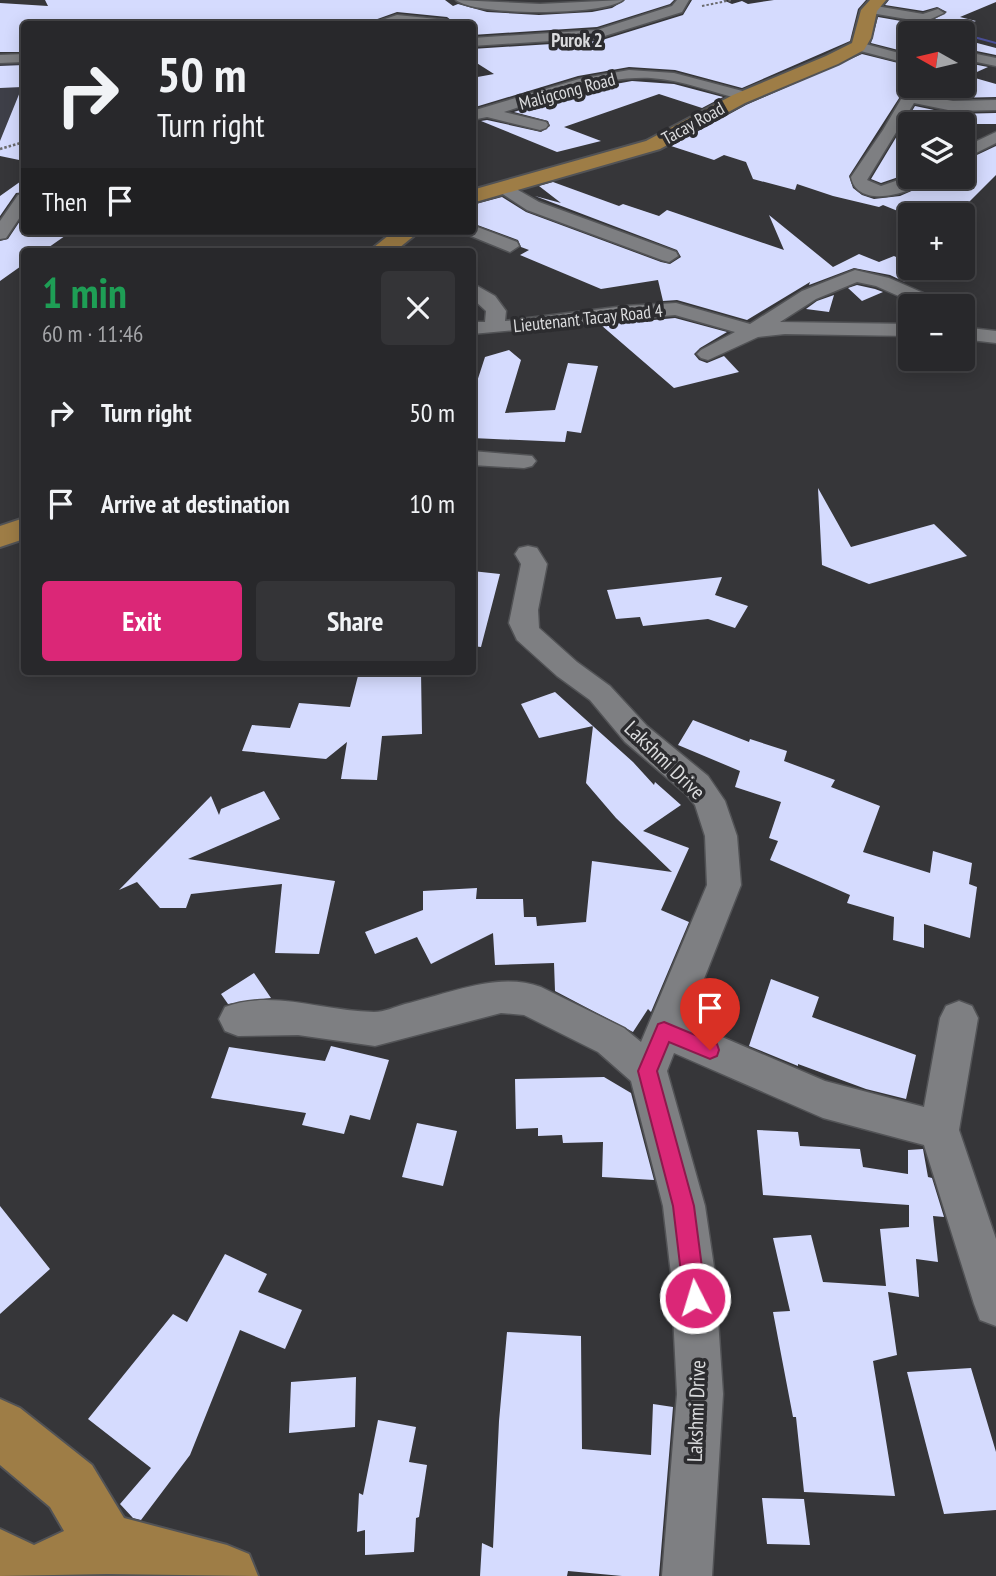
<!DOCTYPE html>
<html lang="en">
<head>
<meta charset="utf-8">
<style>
  body { margin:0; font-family:"PT Sans Narrow",sans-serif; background:#343437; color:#f1f3f6; height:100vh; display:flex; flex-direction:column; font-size:26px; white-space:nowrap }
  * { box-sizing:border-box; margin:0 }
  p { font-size:23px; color:#a5a6a9 }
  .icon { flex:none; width:38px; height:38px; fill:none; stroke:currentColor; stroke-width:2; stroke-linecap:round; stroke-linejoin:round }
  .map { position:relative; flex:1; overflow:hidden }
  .panel { position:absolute; left:21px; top:248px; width:455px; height:427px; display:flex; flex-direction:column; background:#28282b; border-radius:7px; box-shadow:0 4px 18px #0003,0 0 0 2px #444447 }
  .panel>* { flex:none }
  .top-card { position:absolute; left:21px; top:21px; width:455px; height:214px; border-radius:7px; box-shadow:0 4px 18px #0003,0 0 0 2px #444447; background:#28282b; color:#f1f3f6; overflow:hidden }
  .needle { width:46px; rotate:278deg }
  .buttons { position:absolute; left:898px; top:21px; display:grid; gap:14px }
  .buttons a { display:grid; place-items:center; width:77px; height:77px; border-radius:7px; background:#28282b; box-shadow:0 4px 18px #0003,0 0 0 2px #444447; font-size:35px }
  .pin { position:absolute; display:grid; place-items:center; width:60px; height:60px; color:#fff; margin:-72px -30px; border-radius:50% 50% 50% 0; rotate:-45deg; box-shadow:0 0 7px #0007 }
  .pin .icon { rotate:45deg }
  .me { position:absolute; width:77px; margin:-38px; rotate:355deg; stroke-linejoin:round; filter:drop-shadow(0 0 5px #0008) }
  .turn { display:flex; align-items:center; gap:24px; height:147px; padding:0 21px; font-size:32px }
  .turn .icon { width:91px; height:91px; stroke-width:2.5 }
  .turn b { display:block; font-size:49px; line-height:60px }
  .then { display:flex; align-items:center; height:66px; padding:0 21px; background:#0003; gap:14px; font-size:26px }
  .round { display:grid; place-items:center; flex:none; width:74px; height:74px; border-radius:7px; background:#343437 }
  .summary { display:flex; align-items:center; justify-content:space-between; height:119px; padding:0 21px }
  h1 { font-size:42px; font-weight:600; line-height:52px; color:#1e9e55 }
  .primary-button { display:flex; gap:14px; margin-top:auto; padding:14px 21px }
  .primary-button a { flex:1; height:80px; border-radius:7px; background:#db2777; color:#fff; font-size:28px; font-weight:600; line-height:80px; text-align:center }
  .primary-button a+a { background:#343437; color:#f1f3f6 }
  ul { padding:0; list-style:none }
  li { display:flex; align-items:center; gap:21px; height:91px; padding:0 21px }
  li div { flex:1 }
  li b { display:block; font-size:26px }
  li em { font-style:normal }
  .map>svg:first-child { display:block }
  .built { fill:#3e3f48 }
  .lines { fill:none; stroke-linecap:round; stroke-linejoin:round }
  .stream { fill:#4c519c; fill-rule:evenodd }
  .building { fill:#d5dbfe }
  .minor-casing { stroke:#525356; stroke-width:3 }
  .major-casing { stroke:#525356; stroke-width:4 }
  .path-far1 { stroke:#6a6a6d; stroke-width:2; stroke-dasharray:2.5 2; stroke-linecap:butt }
  .path { stroke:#6a6a6d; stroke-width:2.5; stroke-dasharray:2.5 2; stroke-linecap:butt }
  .minor { fill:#7e7f82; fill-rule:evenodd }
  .major { fill:#9e7d46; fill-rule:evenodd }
  .route { fill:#db2777; stroke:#8e194d; stroke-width:2 }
  .labels { text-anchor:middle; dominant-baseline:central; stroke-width:7; stroke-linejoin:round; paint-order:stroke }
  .far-street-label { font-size:18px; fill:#dadbdd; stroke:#2c2c2f }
  .far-neighbourhood-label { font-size:19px; font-weight:bold; fill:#dadbdd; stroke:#2c2c2f }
  .street-label { font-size:21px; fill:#dadbdd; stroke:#2c2c2f }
</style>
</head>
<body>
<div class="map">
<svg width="996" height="1576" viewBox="0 0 996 1576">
  <rect width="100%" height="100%" fill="#363639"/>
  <path class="built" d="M24 61V141L0 143V62Z"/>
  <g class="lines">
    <path class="stream" d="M905 17 996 42V44L962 35V33H957L904 19Z"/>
  </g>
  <path class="building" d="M45 0H445L453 6 458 4 487 12 539 15 592 12 612 8 625 0H674L670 4 597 27 472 35V24H456L447 17 397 12 369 22 367 24H24V52H0V3L48 6Z
    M692 0H723L732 4 742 1 748 4 774 0H866L858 9 850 41 742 88 675 70 629 67 578 76 472 108V78L494 74 472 60V49L599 41 683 15Z
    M889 0H996V2L960 17 976 21 944 33H910V53L871 43 878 17 924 25 947 12 937 7 923 11 885 5Z
    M962 39 996 48V55L962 48Z
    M862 54 910 66V81L849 176 853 188 862 195 874 199 900 196 923 186 931 177H962V162L996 146V175L956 215 910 216 883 205 879 207 833 196 797 184 795 190 753 179 746 162 724 155 714 160 671 146 746 105Z
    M962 62 988 67 968 76 996 84V97L953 98 922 93 925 86H962Z
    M24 65V64V161L0 156V141L22 87 0 88V66Z
    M632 81 674 84 723 97 702 108 659 94 564 127 601 141 557 152 481 121 487 120 541 132 550 126 548 121 514 112 577 91Z
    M915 106 953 114 996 113V124H910V173L881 183 871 179Z
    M24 179V192L16 193 0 216V196Z
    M553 182 619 206 623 204 659 216 667 210 784 250 769 215 833 267 859 254 879 262 894 256 910 264V280L905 282 890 275 854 268 809 285 810 282 747 320 677 300 663 301 658 280 601 289 520 255 529 250 521 247 518 240 472 223V205L502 197 526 212 661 262 670 264 681 257 677 250 535 196 561 203 539 186Z
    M24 215V231H72L42 252H24V264L0 281V241L8 239Z
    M857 285 875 289 883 292 862 301 848 288Z
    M834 295 829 312 806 309 817 301Z
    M675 318 727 332 700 348 694 354 699 360 707 363 724 356 739 372 674 388 601 325Z
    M509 350 521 360 505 413 555 410 568 363 598 366 581 433 567 431 565 442 472 438V397L485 357Z
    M818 488 851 547 934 524 967 556 869 584 822 565Z
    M472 571 500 574 481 647 472 646Z
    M722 577 715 595 748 606 735 628 708 619 643 626 640 617 616 619 607 590Z
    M359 672H421L422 734 382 736 377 780 341 779 347 742 326 759 242 751 252 725 290 728 299 703 350 707Z
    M555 692 633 762 654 785 655 782 681 805 643 831 689 848 661 910 689 922 651 1012 648 1009 633 1032 555 991 554 963 495 965 493 933 431 964 417 937 375 954 365 932 423 910V891L477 888 476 899H523L524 917H536L537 926 586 922 592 861 672 872 616 818 586 783 593 726 539 738 521 704Z
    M693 720 749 742 750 739 787 751 784 761 835 780 831 787 880 806 863 852 930 873 933 851 972 863 969 884 977 887 970 938 924 924V948L893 940 894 917 847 903 850 895 770 860 778 841 769 838 781 802 735 787 740 771 678 745Z
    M264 791 280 819 188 859 335 881 319 954 275 953 282 884 191 894 186 908H160L137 882 119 890 211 796 219 815 221 809Z
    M254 973 271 998 228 1004 221 994Z
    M771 979 819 997 812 1017 916 1055 906 1099 866 1089 798 1064V1066L749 1046Z
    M331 1046 389 1060 370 1120 350 1115 344 1134 302 1125 306 1113 211 1098 229 1047 325 1061Z
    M604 1077 631 1093 654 1180 602 1177 603 1142 563 1143 562 1135 538 1136V1128L516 1129 515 1079Z
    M417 1123 457 1131 443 1186 402 1177Z
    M757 1130 798 1132 800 1146 860 1149 863 1167 908 1174V1150L923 1149 928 1177 932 1178 944 1217 933 1216 938 1262 916 1259 919 1297 888 1292 897 1355 873 1361 895 1496 804 1492 796 1417H793L773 1312 790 1311 773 1238 811 1235 823 1282 886 1286 880 1229 909 1227V1205L763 1195Z
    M0 1206 50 1269 0 1314Z
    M225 1254 267 1274 258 1292 302 1310 285 1349 240 1330 190 1455 141 1520 133 1518 120 1504 151 1468 88 1419 173 1314 187 1322Z
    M507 1332 581 1336 582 1449 651 1455 653 1404 673 1407 659 1576H622L568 1571 567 1576H480L482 1543 493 1548 499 1421Z
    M971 1368 996 1452V1510L944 1514 907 1372Z
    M356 1377 355 1427 289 1433 291 1382Z
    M378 1420 416 1427 409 1462 427 1465 419 1517 416 1518 414 1552 365 1555V1530L357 1532 359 1493 363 1495Z
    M762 1498 804 1499 810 1545 767 1544Z"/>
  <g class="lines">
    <defs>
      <path id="minor" d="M456 0 540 4 623 0C603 16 476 16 456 0Z
        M677 0H689L682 12 598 38 472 46V38L597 30 672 6Z
        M870 5 923 14 938 9 944 13 924 22 865 12 864 9Z
        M397 15 447 20 454 24H370Z
        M858 42 910 56V64L853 49 851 46Z
        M962 51 996 58V66L962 59Z
        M24 54V62L0 63V55Z
        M629 70 674 73 750 93 752 96 745 100C714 93 683 80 651 78 600 76 551 97 504 112L546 122 548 125 546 128 540 130 487 117 472 120V111L579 79Z
        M910 84 923 86 918 95 953 101 996 100V110L953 111 914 103 867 180 881 186 910 176 929 177C914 194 857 210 851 177L883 130Z
        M996 132V143L962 160V148Z
        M504 182 539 202 676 252 678 256 669 262 662 260 527 210 498 191 495 187Z
        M24 194V211L6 238 0 239V221L18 195Z
        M472 225 517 242 519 246 510 252 466 234 464 231H472Z
        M855 270 889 278 944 302 947 306H921L876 286 857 282 816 299 780 322 910 324V336L785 334 758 337 708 360 701 358 697 354 701 350 735 332 675 315 472 334V322H485L486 311 472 298V283L495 296 506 311 505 321 625 306 676 303 750 324 802 291Z
        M962 327 996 331V343L962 339Z
        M472 451 532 456 536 461 532 466 524 468 472 465Z
        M528 546 537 548 547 564 538 610 539 628 577 662 610 686 647 726 708 776 725 801 737 836 741 885 687 1022 825 1081 924 1107 940 1018 946 1006 959 1001 972 1006 978 1018 959 1130 996 1239V1326L980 1320 974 1304 924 1145 823 1118 674 1053 667 1071 705 1206 715 1274 723 1394 712 1576H662L677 1394 671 1274 663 1206 631 1081 598 1052 524 1015 501 1013 375 1046 298 1035 238 1036 225 1031 219 1019 225 1007C273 989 325 1012 374 1012 384 1012 395 1007 405 1004 448 994 498 971 541 987L624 1028 641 1042 707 885 705 836 695 805 686 794 625 742 590 700 557 676 517 640 509 623 521 564 515 554 519 548Z"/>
      <path id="major" d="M870 0H886L877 11 871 38 864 50 838 64 745 103 660 149 472 203V190L646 141 733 95 826 56 852 43 861 10Z
        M394 231H420L394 252H368Z
        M24 518V539L0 547V526Z
        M0 1399 20 1408 92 1465 124 1518 227 1545 249 1554 258 1576 107 1574 0 1576V1529L34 1545 64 1531 50 1507 0 1465Z"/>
    </defs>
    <use href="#minor" class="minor-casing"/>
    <use href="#major" class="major-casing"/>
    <path class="path-far1" d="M702 6 732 0"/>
    <path class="path" d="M0 149 24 142
      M241 250 267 252"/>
    <use href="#minor" class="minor"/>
    <use href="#major" class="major"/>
  </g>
  <path class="route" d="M664 1022 717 1044 719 1050 717 1056 710 1059 669 1042 657 1071 694 1206 706 1298 703 1306 695 1309 687 1306 684 1298 673 1206 638 1071 658 1024Z"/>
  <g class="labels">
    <g class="far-street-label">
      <text transform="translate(567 91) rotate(-15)">Maligcong Road</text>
      <text transform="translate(693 123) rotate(-29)">Tacay Road</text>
      <text transform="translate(588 318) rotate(-6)">Lieutenant Tacay Road 4</text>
    </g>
    <g class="far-neighbourhood-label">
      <text x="577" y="40">Purok 2</text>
    </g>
    <g class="street-label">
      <text transform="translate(665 760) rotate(44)">Lakshmi Drive</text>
      <text transform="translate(696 1411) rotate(-88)">Lakshmi Drive</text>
    </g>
  </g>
</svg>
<div class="buttons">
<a><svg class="needle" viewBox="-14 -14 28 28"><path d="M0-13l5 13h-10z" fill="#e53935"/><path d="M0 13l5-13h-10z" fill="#a5a6a9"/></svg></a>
<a><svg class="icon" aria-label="layers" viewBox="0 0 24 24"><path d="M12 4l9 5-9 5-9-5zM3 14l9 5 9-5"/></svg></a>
<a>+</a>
<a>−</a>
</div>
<div class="pin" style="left:710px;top:1050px;background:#d93025"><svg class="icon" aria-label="arrive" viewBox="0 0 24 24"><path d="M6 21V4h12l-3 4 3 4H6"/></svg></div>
<svg class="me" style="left:695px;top:1298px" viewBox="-20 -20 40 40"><circle r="17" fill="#db2777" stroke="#fff" stroke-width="3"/><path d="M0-11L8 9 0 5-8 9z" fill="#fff"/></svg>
<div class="top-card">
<div class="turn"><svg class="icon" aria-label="right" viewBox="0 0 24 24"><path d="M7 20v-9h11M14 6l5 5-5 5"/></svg><div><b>50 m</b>Turn right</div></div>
<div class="then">Then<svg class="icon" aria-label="arrive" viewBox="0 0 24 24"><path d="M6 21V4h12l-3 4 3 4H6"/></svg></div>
</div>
<section class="panel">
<div class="summary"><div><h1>1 min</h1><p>60 m · 11:46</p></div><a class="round"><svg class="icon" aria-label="close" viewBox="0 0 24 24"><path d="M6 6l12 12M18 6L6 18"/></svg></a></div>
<ul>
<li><svg class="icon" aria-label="right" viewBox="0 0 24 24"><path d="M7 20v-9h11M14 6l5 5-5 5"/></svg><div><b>Turn right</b></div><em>50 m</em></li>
<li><svg class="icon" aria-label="arrive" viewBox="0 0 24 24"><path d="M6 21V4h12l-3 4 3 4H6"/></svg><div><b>Arrive at destination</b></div><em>10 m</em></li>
</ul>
<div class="primary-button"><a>Exit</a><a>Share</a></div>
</section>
</div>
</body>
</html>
